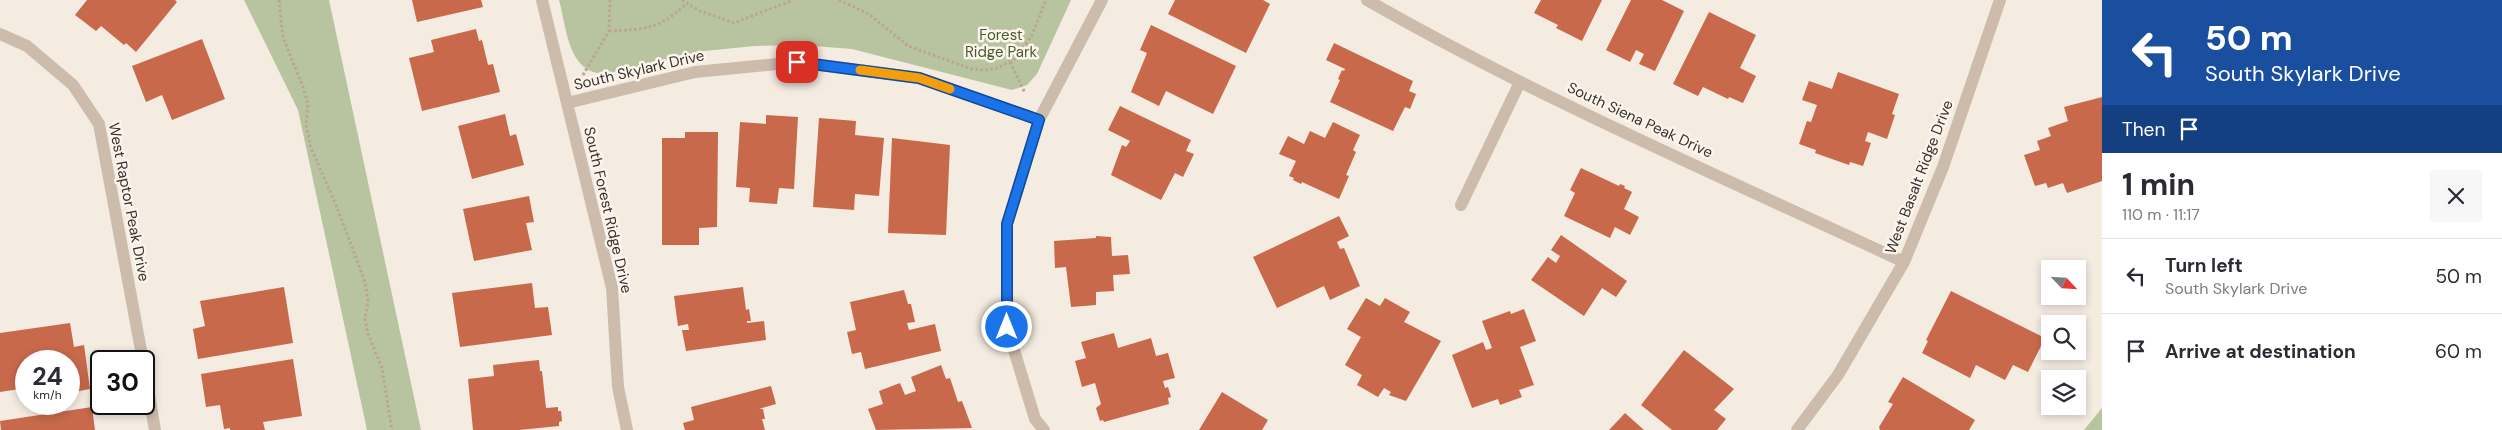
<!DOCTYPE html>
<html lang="en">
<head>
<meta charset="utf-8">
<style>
  body { margin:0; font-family:"DM Sans",sans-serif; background:#f7f7f7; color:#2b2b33; height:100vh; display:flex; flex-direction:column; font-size:19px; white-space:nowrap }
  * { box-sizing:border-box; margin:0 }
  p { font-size:16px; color:#7c7c81 }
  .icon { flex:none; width:28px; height:28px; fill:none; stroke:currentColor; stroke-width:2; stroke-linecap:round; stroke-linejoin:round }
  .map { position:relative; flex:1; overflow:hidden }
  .side { display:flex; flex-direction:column; background:#fff; width:400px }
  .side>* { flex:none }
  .guide { background:#1a4fa0; color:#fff; overflow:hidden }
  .needle { width:32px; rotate:115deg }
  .controls { position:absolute; left:2041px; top:260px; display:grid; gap:10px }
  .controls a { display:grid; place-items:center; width:45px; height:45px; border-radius:0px; background:#fff; box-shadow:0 2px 8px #0003; font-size:25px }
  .speed { position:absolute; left:15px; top:350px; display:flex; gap:10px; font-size:25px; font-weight:700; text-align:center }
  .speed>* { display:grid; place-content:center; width:65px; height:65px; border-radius:50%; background:#fff; box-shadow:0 2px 8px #0003; line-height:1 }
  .speed small { font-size:12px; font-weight:400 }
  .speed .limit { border:2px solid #111; border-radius:8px; background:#fff; color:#111 }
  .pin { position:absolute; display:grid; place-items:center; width:42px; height:42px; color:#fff; margin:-21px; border-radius:10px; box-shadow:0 2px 8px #0006 }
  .me { position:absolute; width:55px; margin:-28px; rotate:0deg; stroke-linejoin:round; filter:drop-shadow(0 0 4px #0008) }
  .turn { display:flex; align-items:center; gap:18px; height:105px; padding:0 20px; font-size:22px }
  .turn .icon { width:65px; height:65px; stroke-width:2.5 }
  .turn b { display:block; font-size:35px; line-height:42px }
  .then { display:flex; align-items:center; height:48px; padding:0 20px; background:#0003; gap:10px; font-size:19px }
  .round { display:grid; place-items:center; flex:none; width:52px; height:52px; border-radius:0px; background:#f7f7f7 }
  .headline { display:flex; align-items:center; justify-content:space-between; height:85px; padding:0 20px }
  h1 { font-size:30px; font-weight:700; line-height:38px }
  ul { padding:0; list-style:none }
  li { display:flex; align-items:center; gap:15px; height:75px; padding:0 20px; border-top:1px solid #e1e1e2 }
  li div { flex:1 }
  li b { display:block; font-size:19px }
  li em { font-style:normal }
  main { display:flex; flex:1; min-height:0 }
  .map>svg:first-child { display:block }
  .green { fill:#b8c4a0 }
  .building { fill:#c8694b }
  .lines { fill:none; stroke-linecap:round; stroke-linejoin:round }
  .path { stroke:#b9a596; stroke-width:3; stroke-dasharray:2.5 2.5; stroke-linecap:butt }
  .minor { stroke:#cdbbac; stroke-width:12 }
  .route-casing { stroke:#114b97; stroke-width:12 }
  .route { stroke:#1a73e8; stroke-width:9 }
  .slow { stroke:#f59e0b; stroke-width:9 }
  .labels { text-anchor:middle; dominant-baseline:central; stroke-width:5; stroke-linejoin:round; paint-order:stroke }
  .park-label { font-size:15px; fill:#4a5a2e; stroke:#fbf5ee }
  .street-label { font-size:15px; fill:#3b302b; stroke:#fbf5ee }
</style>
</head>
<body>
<main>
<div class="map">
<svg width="2102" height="430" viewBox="0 0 2102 430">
  <rect width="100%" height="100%" fill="#f4ebe1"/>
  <path class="green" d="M244 0H329L421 430H367L298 110Z
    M559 0H1071L1037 74 1027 85 1012 90 852 49 800 45 754 46 704 51 606 74C568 74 567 29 559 0Z
    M2102 408V430H2084Z"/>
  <path class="building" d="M87 0H175L177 2 136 52 126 43 124 45 101 26 96 31 75 15Z
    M412 0H481L483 7 417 22Z
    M1175 0H1263L1270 4 1246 53 1168 14Z
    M1541 0H1602L1582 41 1556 28 1558 25 1534 13Z
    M1631 0H1662L1684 11 1655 71 1639 64 1644 54 1636 50 1630 62 1606 50Z
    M1709 12 1756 35 1740 68 1756 76 1743 103 1729 97 1728 99 1703 87 1698 96 1673 84Z
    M1151 25 1236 66 1213 114 1166 91 1159 106 1131 92 1147 53 1140 50Z
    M476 29 479 41 482 40 488 65 493 64 500 92 422 111 409 58 434 52 431 40Z
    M202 39 225 99 172 120 162 95 146 102 132 66Z
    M1334 43 1413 81 1409 91 1416 94 1410 109 1405 107 1393 131 1330 102 1340 80 1338 79 1342 70 1344 71 1345 69 1326 60Z
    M1838 72 1899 94 1892 114 1895 115 1887 139 1868 132 1865 141 1871 143 1863 166 1850 162 1849 165 1815 153 1816 150 1799 144 1807 121 1811 122 1817 105 1802 100 1809 81 1832 89Z
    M2102 97V181L2067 193 2063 183 2048 188 2046 183 2035 186 2024 155 2040 150 2037 141 2051 136 2048 128 2068 121 2064 107Z
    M1120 106 1191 140 1186 151 1194 154 1183 177 1175 173 1161 200 1111 175 1122 145 1126 147 1130 141 1108 130Z
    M505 114 510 136 516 134 524 165 472 179 458 126Z
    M766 115 798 117 794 189 779 188 777 204 749 202 750 188 736 187 740 122 766 124Z
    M819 118 856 121 855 135 884 138 879 196 855 194 854 210 813 207Z
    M1333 122 1360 135 1353 150 1356 152 1346 175 1349 176 1339 199 1302 182 1301 184 1293 180 1294 178 1289 176 1296 161 1279 154 1288 136 1304 144 1310 131 1325 138Z
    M685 132H718L717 227 699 228V245H662V138H685Z
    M892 138 950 145 946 235 888 233Z
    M1581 168 1619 186 1620 184 1625 186 1624 188 1632 192 1624 209 1639 217 1630 235 1615 227 1610 238 1564 216 1575 193 1570 190Z
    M529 196 534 222 526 223 532 250 474 261 463 209Z
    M1339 216 1349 236 1337 242 1340 249 1344 248 1360 286 1330 300 1324 286 1277 308 1253 257Z
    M1561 235 1627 281 1616 297 1602 288 1584 316 1531 280 1548 257 1556 263 1560 256 1551 250Z
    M1096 236 1111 237 1112 256 1128 255 1130 274 1113 275 1114 291 1096 292V305L1071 307 1066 267 1055 268 1054 241 1096 238Z
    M532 283 535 308 548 307 552 335 460 347 452 293Z
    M284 287 293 343 198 359 193 329 205 326 200 301Z
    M743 287 746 310 749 309 751 321H747V323L764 321 766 340 686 351 682 330H689L688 324 678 326 674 296Z
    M904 290 908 304H911L915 322 907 323 909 330 935 324 941 351 865 369 861 352 852 354 847 332 856 330 850 302Z
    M1951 291 2045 338 2028 372 2013 365 2005 380 1976 365 1970 378 1922 353 1928 341 1926 340Z
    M1366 298 1380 306 1385 298 1410 312 1404 322 1441 341 1406 401 1389 395 1391 392 1384 388 1378 397 1357 385 1362 375 1345 365 1361 337 1347 329Z
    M1524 309 1536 341 1520 347 1534 385 1519 390 1522 397 1500 405 1498 399 1472 408 1452 355 1483 342 1486 350 1492 348 1482 321 1510 311 1511 314Z
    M70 323 74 347 84 345 90 389 69 393V361H26V388L0 392V333Z
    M1114 333 1118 348 1151 338 1156 356 1168 353 1175 378 1163 381 1165 388 1168 387 1171 397 1168 398 1169 404 1104 422 1103 420 1100 421 1096 408 1101 404 1095 383 1082 387 1075 361 1086 358 1081 342Z
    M1684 350 1734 389 1714 410 1726 419 1717 430H1672L1641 405Z
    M293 359 302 416 263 422 265 430H230V428L224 429 220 405 206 407 201 374Z
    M539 360 540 371H542L546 408 558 407V411H561L562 421 559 422V426L519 430H473L468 379 494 376 493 365Z
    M941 365 946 379 950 378 958 402 962 401 972 428 876 430 868 409 883 404 879 391 900 383 905 395 916 391 911 377Z
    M1903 377 1975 420 1969 430H1880L1879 427 1893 404 1888 402Z
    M771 386 776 404 759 409H763L765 419H762L765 430H685L683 423 694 420 691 407Z
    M1222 392 1268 420 1262 430H1199Z
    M92 407 95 430H1L0 421Z
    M1625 413 1644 430H1609Z"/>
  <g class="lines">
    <path class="path" d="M279 0 283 37 303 87 308 104 306 124 311 148 338 210 365 282 368 301 365 319 368 334 382 368 392 430
      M682 0 700 11 734 23 793 0
      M839 0 869 14 908 46 972 69 985 70 998 68 1016 58 1031 37 1046 0
      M609 31C646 29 658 30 686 4
      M1010 62 1025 93
      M583 75 609 31 610 0"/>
    <path class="minor" d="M542 0 612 288 618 387 627 430
      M1367 0C1540 99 1724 178 1904 262
      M0 34 27 46 73 85 99 124 143 361
      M567 103 695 72 797 62 919 78 1039 120
      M1461 205 1520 82
      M144 366 155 430
      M1044 430 1035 419 1007 327V224L1039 120 1102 0
      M1797 430 1838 375 1904 262 1943 167 2000 0"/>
  </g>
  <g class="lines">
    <defs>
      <path id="route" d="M797 62 919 78 1039 120 1007 224V327"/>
    </defs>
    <use href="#route" class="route-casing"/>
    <use href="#route" class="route"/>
    <path class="slow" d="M860 70 919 78 950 89"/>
  </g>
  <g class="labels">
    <g class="park-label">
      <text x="1001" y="35">Forest<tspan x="1001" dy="17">Ridge Park</tspan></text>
    </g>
    <g class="street-label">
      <text transform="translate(639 70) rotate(-13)">South Skylark Drive</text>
      <text transform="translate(1640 120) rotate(25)">South Siena Peak Drive</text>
      <text transform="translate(1919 177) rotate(-69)">West Basalt Ridge Drive</text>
      <text transform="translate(129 202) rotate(79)">West Raptor Peak Drive</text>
      <text transform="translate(608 210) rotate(77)">South Forest Ridge Drive</text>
    </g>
  </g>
</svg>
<div class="controls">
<a><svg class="needle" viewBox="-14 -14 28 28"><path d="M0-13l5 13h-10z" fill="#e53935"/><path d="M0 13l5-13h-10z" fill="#7c7c81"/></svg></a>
<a><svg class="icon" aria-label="search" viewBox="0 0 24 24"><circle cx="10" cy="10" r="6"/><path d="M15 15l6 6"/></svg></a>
<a><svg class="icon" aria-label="layers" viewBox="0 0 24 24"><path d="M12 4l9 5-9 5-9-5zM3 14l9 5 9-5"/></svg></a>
</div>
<div class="speed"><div>24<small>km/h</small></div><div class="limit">30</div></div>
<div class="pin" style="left:797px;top:62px;background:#d93025"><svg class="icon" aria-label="arrive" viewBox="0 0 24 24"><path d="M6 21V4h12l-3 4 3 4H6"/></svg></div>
<svg class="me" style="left:1007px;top:327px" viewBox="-20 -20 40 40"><circle r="17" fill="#1a73e8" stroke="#fff" stroke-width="3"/><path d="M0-11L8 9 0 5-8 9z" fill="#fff"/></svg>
</div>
<section class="side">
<div class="guide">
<div class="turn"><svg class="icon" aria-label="left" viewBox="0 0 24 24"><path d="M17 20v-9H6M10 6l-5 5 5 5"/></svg><div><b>50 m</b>South Skylark Drive</div></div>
<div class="then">Then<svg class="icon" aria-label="arrive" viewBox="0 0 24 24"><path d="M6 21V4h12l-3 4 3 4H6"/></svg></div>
</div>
<div class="headline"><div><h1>1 min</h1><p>110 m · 11:17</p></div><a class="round"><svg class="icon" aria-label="close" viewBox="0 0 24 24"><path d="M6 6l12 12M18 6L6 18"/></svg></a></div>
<ul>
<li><svg class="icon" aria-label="left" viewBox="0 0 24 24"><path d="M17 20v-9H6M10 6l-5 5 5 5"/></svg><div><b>Turn left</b><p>South Skylark Drive</p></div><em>50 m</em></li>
<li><svg class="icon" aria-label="arrive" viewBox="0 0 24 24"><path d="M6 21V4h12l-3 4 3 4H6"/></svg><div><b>Arrive at destination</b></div><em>60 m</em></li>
</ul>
</section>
</main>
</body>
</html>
